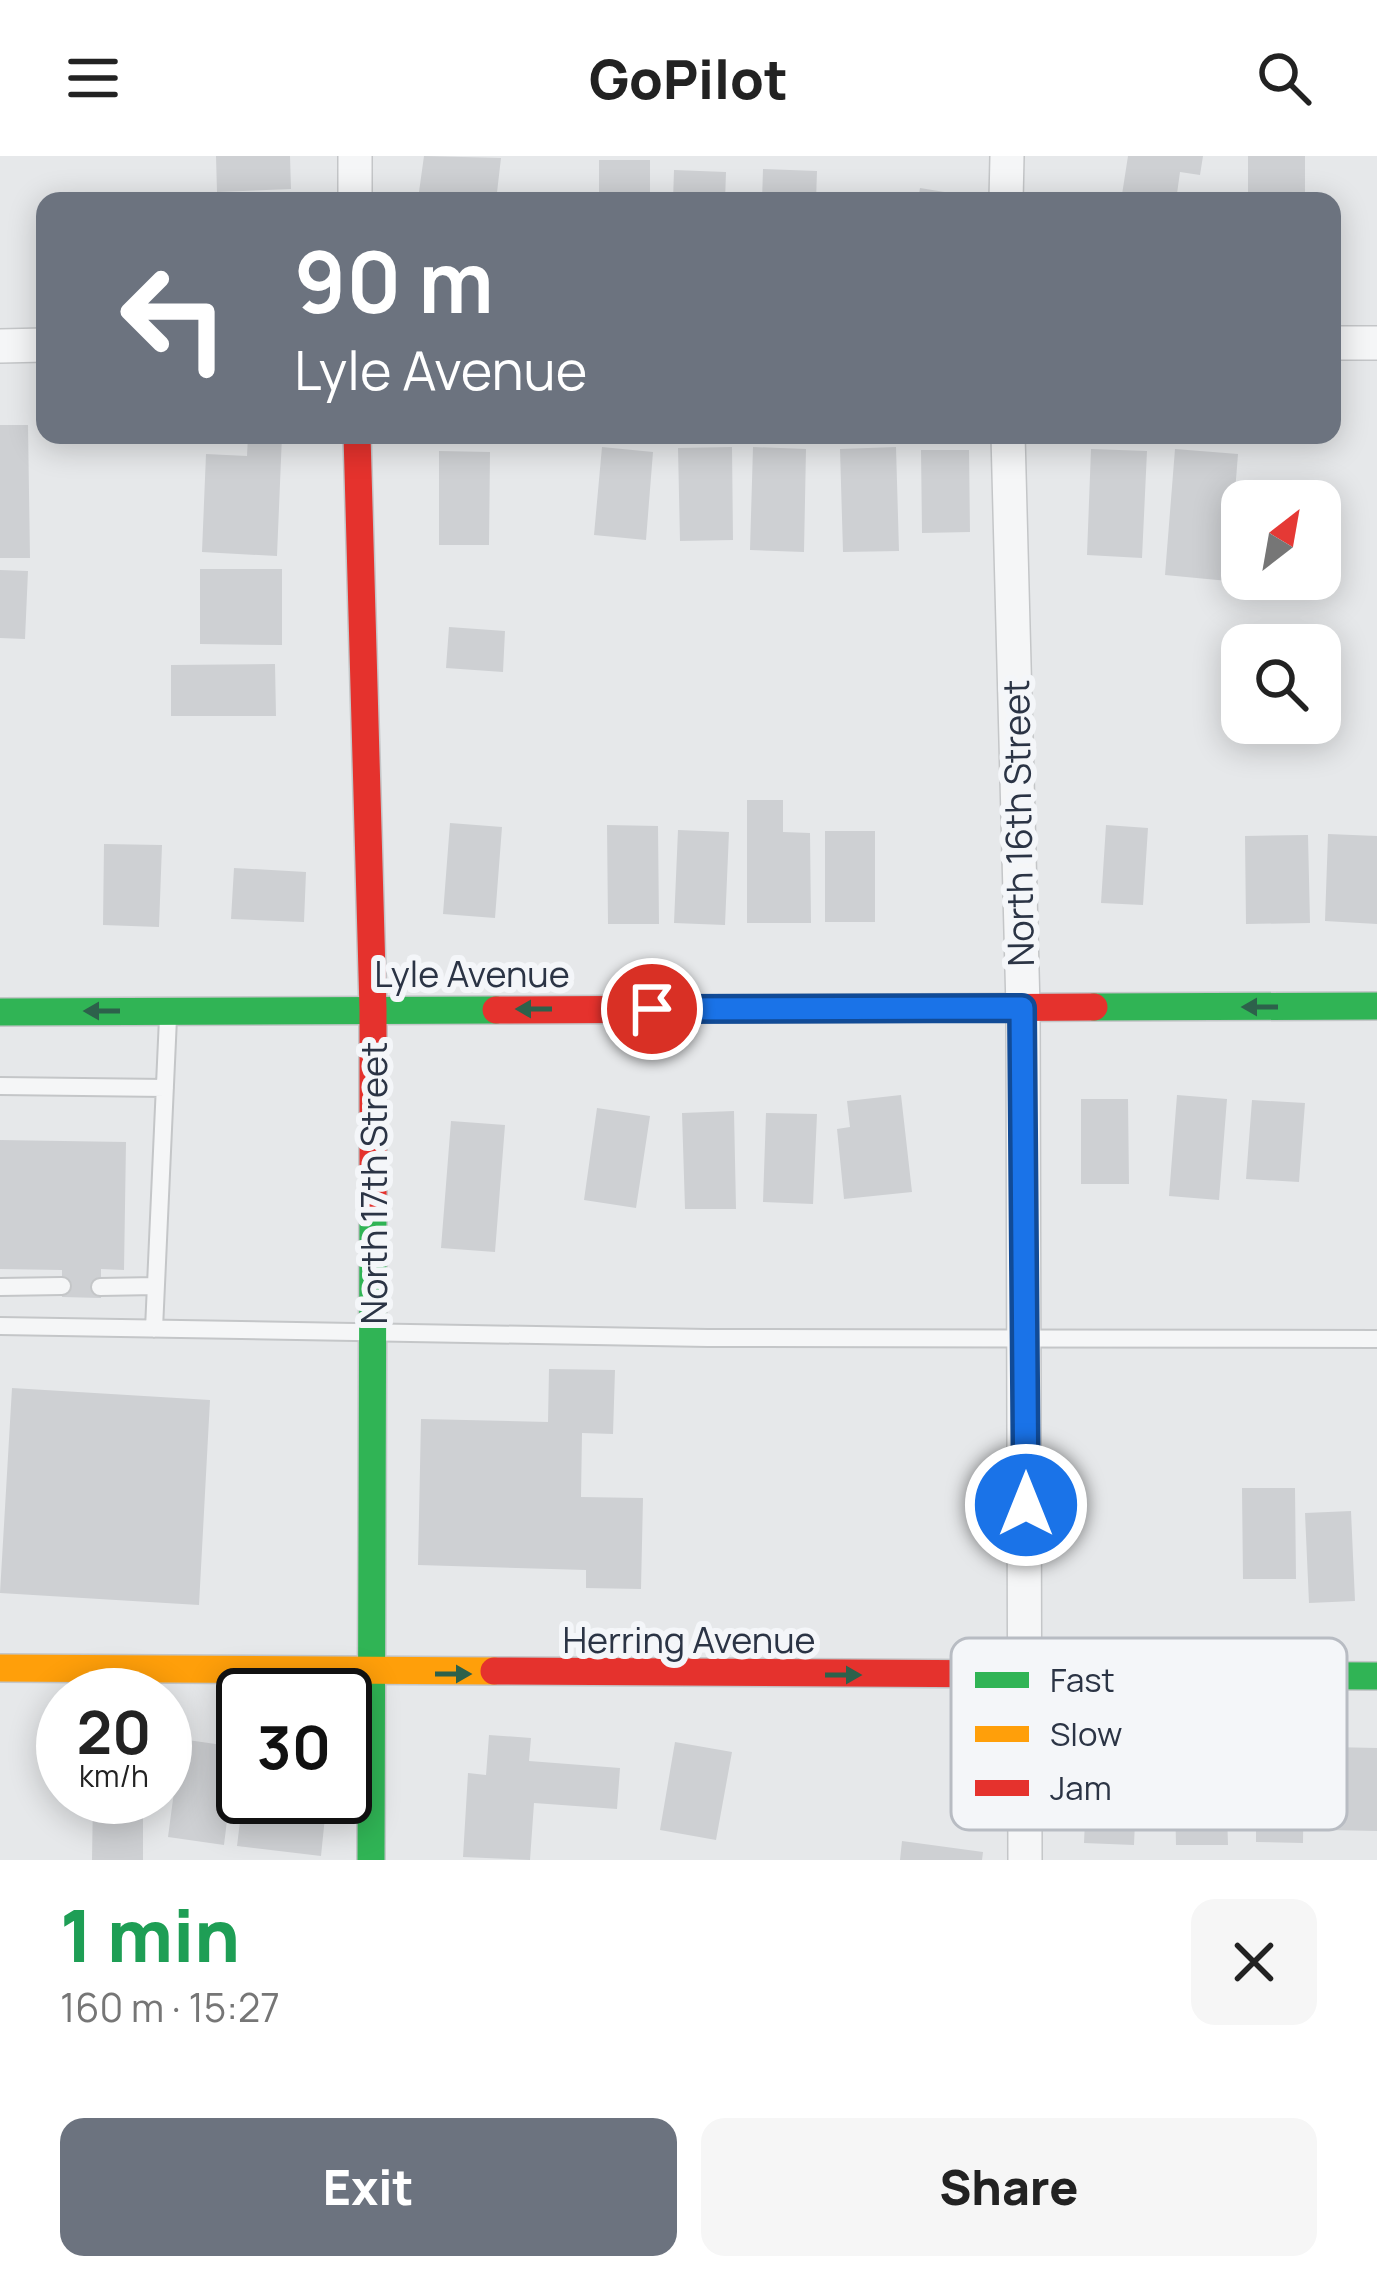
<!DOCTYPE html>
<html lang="en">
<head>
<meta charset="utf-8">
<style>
  body { margin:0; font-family:Manrope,sans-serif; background:#f6f6f6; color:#222; height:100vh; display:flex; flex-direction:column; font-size:45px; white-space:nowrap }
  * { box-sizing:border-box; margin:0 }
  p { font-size:39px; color:#767676 }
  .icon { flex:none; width:66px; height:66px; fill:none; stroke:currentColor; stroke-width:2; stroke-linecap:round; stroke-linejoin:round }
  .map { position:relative; height:1704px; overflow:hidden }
  .drawer { display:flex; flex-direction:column; background:#fff; flex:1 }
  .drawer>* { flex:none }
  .banner { position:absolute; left:36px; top:36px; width:1305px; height:252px; border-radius:24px; box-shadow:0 6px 30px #0003; background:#6c737f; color:#fff; overflow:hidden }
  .needle { width:78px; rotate:31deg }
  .fabs { position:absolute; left:1221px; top:324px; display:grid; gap:24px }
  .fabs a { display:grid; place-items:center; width:120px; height:120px; border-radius:24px; background:#fff; box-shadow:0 6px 30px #0003; font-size:60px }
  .speed { position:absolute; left:36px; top:1512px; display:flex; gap:24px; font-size:60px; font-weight:700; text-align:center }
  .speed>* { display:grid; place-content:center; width:156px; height:156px; border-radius:50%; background:#fff; box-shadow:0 6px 30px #0003; line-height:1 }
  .speed small { font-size:30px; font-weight:400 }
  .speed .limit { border:6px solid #111; border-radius:18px; background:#fff; color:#111 }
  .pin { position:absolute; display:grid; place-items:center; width:102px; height:102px; color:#fff; margin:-51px; border:6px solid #fff; border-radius:50%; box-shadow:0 3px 12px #0007 }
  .me { position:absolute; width:132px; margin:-66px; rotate:0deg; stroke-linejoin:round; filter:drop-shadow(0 0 9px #0008) }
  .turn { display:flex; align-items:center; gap:42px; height:252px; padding:0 60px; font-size:54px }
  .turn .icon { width:156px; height:156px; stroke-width:2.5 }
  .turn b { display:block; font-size:84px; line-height:102px }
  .round { display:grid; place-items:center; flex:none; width:126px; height:126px; border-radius:24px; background:#f6f6f6 }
  .summary { display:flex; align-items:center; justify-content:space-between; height:204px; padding:0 60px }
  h1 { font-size:72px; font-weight:800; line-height:90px; color:#1e9e55 }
  .primary-button { display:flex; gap:24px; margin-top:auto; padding:24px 60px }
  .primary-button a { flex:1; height:138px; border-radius:24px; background:#6c737f; color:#fff; font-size:48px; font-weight:800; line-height:138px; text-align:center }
  .primary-button a+a { background:#f6f6f6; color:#222 }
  header { display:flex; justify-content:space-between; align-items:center; height:156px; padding:0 60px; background:#fff; font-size:54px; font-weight:800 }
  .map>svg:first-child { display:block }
  .building { fill:#ced0d3 }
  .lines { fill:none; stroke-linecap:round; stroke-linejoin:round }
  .lane-casing { stroke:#c4c6c8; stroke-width:20 }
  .street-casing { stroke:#c4c6c8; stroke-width:36 }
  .fast-casing { stroke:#c4c6c8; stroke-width:30 }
  .slow-casing { stroke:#c4c6c8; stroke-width:30 }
  .jam-casing { stroke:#c4c6c8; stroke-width:30 }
  .lane { stroke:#f5f6f7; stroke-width:16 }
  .street { stroke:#f5f6f7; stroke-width:33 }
  .fast { stroke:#30b455; stroke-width:27 }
  .slow { stroke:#ff9f0a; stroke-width:27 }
  .jam { stroke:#e5322d; stroke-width:27 }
  .oneway { fill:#2d614b }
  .route-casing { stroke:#114b97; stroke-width:30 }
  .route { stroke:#1a73e8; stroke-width:21 }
  .labels { text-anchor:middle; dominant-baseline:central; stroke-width:12; stroke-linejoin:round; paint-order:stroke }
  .street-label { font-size:36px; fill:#2b3445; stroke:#f4f6f9 }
  .key { fill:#f4f6f9; stroke:#b8bcc3; stroke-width:3 }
  .key-label { font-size:33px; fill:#2b3445 }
</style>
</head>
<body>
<header><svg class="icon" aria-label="menu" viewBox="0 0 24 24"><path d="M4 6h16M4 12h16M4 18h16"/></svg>GoPilot<svg class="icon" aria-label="search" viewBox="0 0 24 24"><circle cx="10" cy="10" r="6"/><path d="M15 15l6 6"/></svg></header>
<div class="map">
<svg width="1377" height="1704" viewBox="0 0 1377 1704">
  <rect width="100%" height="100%" fill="#e6e8ea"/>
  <path class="building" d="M216 0H290L291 33 217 36Z
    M424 0 501 2 496 45 418 43Z
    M1128 0H1203L1200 19 1180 16 1176 45H1121Z
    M1248 0H1305V45H1248Z
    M599 4H650V45H599Z
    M763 13 817 15 816 45H762Z
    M674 14 726 16 725 45H673Z
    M920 32 969 40 968 45H918Z
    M0 269H28L30 402H0Z
    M248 279H282L277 400 202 396 206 298 247 300Z
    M602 291 653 296 646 384 594 379Z
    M732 291 733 384 680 385 678 292Z
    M753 291 806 293 804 396 750 394Z
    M896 291 899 395 843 396 840 293Z
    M1091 293 1147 295 1142 402 1087 399Z
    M1175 293 1238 298 1228 425 1165 419Z
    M921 294H969L970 376 922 377Z
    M439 295 490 296 489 389H439Z
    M200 413H282V489L200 488Z
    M0 414 28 415 25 483 0 482Z
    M449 471 505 475 503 516 446 512Z
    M275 508 276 560H171V509Z
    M747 644H783V676L810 677 811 767H747Z
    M450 667 502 671 495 762 443 758Z
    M607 669 658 670 659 768H608Z
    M1106 669 1148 672 1143 749 1101 747Z
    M678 674 729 676 725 769 674 767Z
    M825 675H875V766H825Z
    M1328 678 1377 680V768L1325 765Z
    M1308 679 1310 767 1246 768 1245 680Z
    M104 688 162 689 159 771 103 769Z
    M234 712 306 716 304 766 231 763Z
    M901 939 912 1036 844 1043 837 973 850 971 847 945Z
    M1177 939 1227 943 1219 1044 1169 1040Z
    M1081 943H1128L1129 1028H1081Z
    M1252 944 1305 947 1299 1026 1246 1023Z
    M597 952 650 960 636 1052 584 1044Z
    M734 955 736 1053H685L682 957Z
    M766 957 817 958 813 1048 763 1046Z
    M451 965 505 969 495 1096 441 1092Z
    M0 984 126 986 124 1114 101 1113V1142L62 1141V1114L0 1113Z
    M549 1213 615 1214 613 1278 582 1277 581 1341 643 1342 641 1433 586 1432V1414L418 1409 421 1263 548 1266Z
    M12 1232 210 1244 199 1449 0 1437Z
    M1242 1332H1295L1296 1423H1243Z
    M1351 1355 1355 1445 1309 1447 1305 1357Z
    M489 1579 531 1582 529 1605 620 1612 617 1653 534 1647 530 1704 463 1701 468 1617 486 1619Z
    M181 1583 236 1591 224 1689 168 1681Z
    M675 1586 732 1596 716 1684 660 1674Z
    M1225 1591 1228 1689H1176L1174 1592Z
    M1331 1591 1377 1592V1675L1329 1674Z
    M1088 1594 1138 1596 1134 1689 1084 1687Z
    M1256 1605H1304L1303 1687 1256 1686Z
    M93 1641H143V1704H92Z
    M243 1641H327L321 1700 237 1690Z
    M902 1685 983 1696 982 1704H900Z"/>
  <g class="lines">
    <defs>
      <path id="lane" d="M0 930 165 932
        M0 1131 62 1130
        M100 1131 155 1130
        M0 1170 708 1182 1377 1183
        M154 1173 168 862"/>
      <path id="street" d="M355 45V0
        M1006 45 1007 0
        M1332 187H1377
        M0 190 45 189
        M1008 279 1023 852 1025 1704"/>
      <path id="fast" d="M1094 851 1377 850
        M0 856 496 854
        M1199 1519 1377 1520
        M371 1704 373 1045"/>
      <path id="slow" d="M0 1512 494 1515"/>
      <path id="jam" d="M357 279 373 853V1045
        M496 854 1094 851
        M494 1515 1199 1519"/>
    </defs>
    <use href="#lane" class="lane-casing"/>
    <use href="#street" class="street-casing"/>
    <use href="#fast" class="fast-casing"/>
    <use href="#slow" class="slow-casing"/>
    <use href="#jam" class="jam-casing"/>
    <use href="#lane" class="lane"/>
    <use href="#street" class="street"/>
    <use href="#fast" class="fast"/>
    <use href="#slow" class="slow"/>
    <use href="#jam" class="jam"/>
  </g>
  <defs><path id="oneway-solid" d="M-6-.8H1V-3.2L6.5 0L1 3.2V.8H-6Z" transform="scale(3)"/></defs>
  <g class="oneway">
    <use href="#oneway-solid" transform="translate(1260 851) rotate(180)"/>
    <use href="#oneway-solid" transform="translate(534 853) rotate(180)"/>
    <use href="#oneway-solid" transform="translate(102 855) rotate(180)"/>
    <use href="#oneway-solid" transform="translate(453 1518)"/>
    <use href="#oneway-solid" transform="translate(843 1519)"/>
  </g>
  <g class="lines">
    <defs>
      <path id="route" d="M652 853 1022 852 1026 1349"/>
    </defs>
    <use href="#route" class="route-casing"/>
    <use href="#route" class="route"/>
  </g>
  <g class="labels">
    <g class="street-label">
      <text transform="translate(1018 667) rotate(-91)">North 16th Street</text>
      <text x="472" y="817">Lyle Avenue</text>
      <text transform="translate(373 1027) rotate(-90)">North 17th Street</text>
      <text x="689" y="1483">Herring Avenue</text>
    </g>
  </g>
  <rect x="951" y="1482" width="396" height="192" rx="18" class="key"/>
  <rect x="975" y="1516" width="54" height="16" fill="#30b455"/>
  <rect x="975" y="1570" width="54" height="16" fill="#ff9f0a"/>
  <rect x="975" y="1624" width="54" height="16" fill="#e5322d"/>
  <g class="key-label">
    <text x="1050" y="1536">Fast</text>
    <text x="1050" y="1590">Slow</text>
    <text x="1050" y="1644">Jam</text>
  </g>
</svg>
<div class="fabs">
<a><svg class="needle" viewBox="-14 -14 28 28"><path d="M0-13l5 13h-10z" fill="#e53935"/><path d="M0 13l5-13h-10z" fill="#767676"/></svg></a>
<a><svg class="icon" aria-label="search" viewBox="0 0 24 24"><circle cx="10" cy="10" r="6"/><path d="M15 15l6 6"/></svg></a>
</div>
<div class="speed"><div>20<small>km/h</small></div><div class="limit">30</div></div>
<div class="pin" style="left:652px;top:853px;background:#d93025"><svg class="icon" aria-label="arrive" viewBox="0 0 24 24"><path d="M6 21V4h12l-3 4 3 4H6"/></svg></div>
<svg class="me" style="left:1026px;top:1349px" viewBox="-20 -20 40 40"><circle r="17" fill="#1a73e8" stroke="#fff" stroke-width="3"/><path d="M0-11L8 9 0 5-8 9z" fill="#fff"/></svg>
<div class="banner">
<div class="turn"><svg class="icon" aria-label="left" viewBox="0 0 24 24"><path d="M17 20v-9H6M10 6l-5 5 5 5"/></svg><div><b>90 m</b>Lyle Avenue</div></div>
</div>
</div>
<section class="drawer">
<div class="summary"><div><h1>1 min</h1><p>160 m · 15:27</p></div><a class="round"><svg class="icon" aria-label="close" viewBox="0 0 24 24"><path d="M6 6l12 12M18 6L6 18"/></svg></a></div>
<div class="primary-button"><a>Exit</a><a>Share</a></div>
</section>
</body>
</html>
